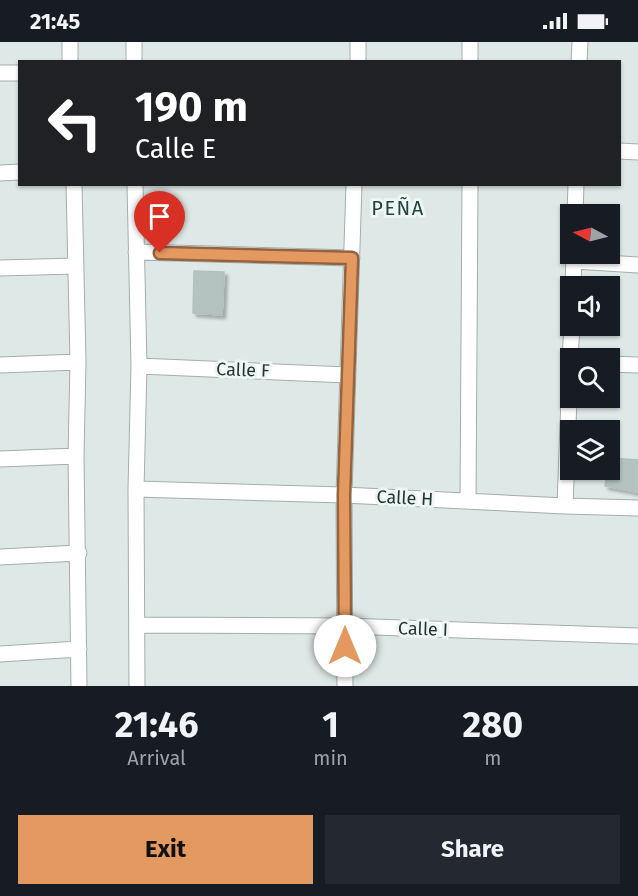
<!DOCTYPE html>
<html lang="en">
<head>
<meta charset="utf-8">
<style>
  body { margin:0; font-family:"Fira Sans",sans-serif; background:#242831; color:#f1f3f6; height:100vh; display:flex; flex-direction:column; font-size:22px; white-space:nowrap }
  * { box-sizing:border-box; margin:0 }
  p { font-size:20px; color:#9ea1a6 }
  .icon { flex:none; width:33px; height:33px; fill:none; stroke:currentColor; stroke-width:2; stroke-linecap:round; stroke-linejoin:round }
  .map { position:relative; height:644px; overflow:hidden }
  .panel { display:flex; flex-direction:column; background:#171b24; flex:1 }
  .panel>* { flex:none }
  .top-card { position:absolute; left:18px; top:18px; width:603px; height:126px; border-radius:0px; box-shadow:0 2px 4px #0004; background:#202124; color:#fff; overflow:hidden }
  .needle { width:39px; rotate:277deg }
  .controls { position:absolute; left:560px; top:162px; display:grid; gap:12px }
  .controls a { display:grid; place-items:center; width:60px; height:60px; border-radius:0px; background:#171b24; box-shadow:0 2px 4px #0004; font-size:30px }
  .pin { position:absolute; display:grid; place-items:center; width:51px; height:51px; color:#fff; margin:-62px -26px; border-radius:50% 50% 50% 0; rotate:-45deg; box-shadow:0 0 6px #0007 }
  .pin .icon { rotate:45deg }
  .me { position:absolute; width:66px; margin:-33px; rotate:0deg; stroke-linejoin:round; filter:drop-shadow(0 0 4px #0008) }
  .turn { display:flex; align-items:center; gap:21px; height:126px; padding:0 18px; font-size:27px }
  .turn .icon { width:78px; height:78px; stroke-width:2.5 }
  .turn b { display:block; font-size:42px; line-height:51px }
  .eta { display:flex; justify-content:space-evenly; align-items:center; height:102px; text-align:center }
  .eta b { font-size:36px; font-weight:700; line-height:42px }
  .button { display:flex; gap:12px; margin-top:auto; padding:12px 18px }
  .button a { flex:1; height:69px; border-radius:0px; background:#e49961; color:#111; font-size:24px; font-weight:700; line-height:69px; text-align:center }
  .button a+a { background:#242831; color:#f1f3f6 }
  .status { display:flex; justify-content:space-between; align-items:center; height:42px; padding:0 30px; background:#171b24; direction:ltr }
  .status svg { height:16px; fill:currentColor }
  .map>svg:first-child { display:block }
  .building { fill:#b4c3bf; stroke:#b2c1be; stroke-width:1.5; filter:url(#shadow) }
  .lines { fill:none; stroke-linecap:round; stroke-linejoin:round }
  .street-casing { stroke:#a2afad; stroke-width:17 }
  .street { stroke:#fff; stroke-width:15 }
  .route-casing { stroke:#94633f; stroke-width:15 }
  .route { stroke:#e49961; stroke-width:10 }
  .labels { text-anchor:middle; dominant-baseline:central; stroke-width:6; stroke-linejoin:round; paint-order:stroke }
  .street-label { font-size:18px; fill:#213635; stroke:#eef5f3 }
  .neighbourhood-label { font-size:20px; letter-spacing:1.5px; fill:#204644; stroke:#eef5f3 }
</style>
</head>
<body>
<div class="status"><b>21:45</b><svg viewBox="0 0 49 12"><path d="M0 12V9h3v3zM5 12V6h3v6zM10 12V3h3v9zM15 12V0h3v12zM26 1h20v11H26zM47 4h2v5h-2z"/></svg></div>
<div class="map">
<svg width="638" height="644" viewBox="0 0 638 644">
  <defs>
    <filter id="shadow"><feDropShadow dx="3.5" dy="3.5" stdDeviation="1.5" flood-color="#0004"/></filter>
  </defs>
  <rect width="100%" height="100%" fill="#dee8e6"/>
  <path class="building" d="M194 229 224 230 222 273 193 271Z
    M609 416 638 418V450L605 444 607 428H609Z"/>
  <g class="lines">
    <defs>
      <path id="street" d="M70 0V20
        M470 0V20
        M134 20V0
        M358 20V0
        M579 20 580 0
        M0 31H20
        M620 109 638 110
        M0 131 20 130
        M74 142 78 320 76 414 79 644
        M135 142 139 324 136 447 137 644
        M575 172 576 142
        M136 210 352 216
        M574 219 638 223
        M0 226 76 224
        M573 244 574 212
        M570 316 572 284
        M609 322 638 323
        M0 323 78 320
        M139 324 347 333
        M0 417 76 414
        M136 447 344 453 565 464 638 466
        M468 459 470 142
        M565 464 570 329
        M0 515 79 511
        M137 583 345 584 638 594
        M0 612 79 607
        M345 644 344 453 354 142"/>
    </defs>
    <use href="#street" class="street-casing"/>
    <use href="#street" class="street"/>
  </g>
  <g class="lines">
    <defs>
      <path id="route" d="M160 211 352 216 344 453 345 604"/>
    </defs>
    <use href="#route" class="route-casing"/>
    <use href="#route" class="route"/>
  </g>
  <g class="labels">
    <g class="street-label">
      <text transform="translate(243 328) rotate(2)">Calle F</text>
      <text transform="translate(405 456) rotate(3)">Calle H</text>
      <text transform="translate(423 587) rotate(2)">Calle I</text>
    </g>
    <g class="neighbourhood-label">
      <text x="398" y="166">PEÑA</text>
    </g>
  </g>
</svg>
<div class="controls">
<a><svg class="needle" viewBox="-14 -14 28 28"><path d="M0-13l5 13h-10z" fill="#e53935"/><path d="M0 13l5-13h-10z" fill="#9ea1a6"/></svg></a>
<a><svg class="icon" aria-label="sound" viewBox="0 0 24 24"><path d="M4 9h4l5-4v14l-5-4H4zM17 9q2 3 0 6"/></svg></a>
<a><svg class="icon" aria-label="search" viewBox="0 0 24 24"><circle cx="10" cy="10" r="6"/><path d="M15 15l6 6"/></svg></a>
<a><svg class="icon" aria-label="layers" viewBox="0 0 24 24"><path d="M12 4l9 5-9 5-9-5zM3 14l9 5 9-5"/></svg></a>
</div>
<div class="pin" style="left:160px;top:211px;background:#d93025"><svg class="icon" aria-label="arrive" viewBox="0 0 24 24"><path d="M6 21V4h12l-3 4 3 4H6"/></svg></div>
<svg class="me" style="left:345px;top:604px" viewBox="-20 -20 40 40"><circle r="19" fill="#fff"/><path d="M0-13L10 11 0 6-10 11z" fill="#e49961"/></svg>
<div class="top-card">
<div class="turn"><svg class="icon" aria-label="left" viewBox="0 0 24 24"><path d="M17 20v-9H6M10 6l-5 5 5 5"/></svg><div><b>190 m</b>Calle E</div></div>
</div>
</div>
<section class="panel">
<div class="eta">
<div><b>21:46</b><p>Arrival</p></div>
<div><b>1</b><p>min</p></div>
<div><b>280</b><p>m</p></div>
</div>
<div class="button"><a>Exit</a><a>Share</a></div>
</section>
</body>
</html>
